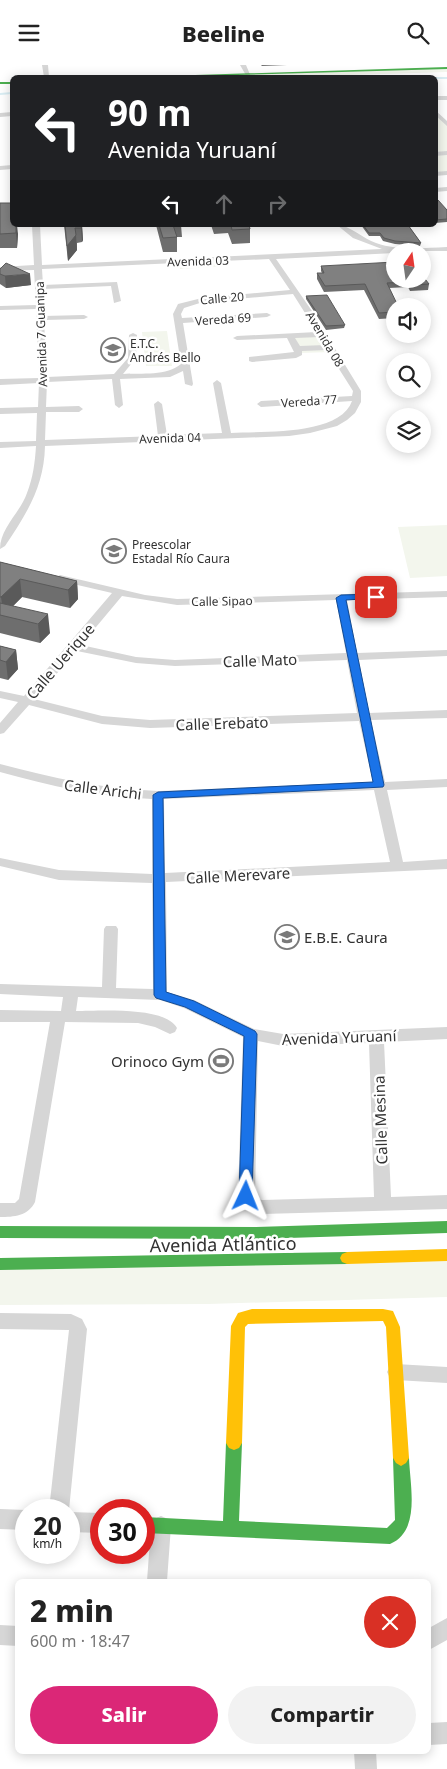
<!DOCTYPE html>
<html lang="es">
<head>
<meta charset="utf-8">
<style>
  body { margin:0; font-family:"Noto Sans",sans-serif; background:#f2f2f2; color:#222; height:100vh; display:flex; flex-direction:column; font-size:19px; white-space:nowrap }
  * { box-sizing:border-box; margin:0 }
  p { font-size:16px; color:#767676 }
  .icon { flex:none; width:28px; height:28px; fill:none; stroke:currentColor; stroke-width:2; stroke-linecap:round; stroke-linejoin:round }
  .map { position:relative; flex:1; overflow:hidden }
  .panel { position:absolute; left:15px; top:1514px; width:416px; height:175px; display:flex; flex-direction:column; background:#fff; border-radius:8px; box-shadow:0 2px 12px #0003 }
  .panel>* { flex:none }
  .banner { position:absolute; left:10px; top:10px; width:428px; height:152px; border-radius:8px; box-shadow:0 2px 12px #0003; background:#202124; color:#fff; overflow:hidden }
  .needle { width:32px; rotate:13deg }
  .controls { position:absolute; left:386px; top:178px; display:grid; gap:10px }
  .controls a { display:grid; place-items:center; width:45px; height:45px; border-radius:50%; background:#fff; box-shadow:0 2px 12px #0003; font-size:25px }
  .speed { position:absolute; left:15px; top:1434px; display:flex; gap:10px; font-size:25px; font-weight:700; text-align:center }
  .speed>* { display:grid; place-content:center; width:65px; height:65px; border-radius:50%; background:#fff; box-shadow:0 2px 12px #0003; line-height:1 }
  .speed small { font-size:12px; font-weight:400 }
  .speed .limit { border:8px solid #d22; background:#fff; color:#111 }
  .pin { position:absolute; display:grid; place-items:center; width:42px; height:42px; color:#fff; margin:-21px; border-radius:10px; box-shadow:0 2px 8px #0006 }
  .me { position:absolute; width:55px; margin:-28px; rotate:2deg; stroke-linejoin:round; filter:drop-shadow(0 0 4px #0008) }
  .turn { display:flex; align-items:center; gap:18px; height:105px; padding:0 15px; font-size:22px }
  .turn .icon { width:65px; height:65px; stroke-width:2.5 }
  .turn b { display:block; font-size:35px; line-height:42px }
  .lanes { display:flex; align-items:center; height:48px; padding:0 15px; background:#0003; justify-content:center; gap:25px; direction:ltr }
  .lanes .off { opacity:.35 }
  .round { display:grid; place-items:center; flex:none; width:52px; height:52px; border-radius:26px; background:#f2f2f2 }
  .head { display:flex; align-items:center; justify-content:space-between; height:85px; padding:0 15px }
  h1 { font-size:30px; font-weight:800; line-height:38px }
  .primary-button { display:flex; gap:10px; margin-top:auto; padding:10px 15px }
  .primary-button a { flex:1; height:58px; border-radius:30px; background:#db2777; color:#fff; font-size:20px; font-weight:800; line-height:58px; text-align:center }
  .primary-button a+a { background:#f2f2f2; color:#222 }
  header { display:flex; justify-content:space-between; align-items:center; height:65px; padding:0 15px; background:#fff; font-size:22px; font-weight:800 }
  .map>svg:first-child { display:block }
  .green { fill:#f3f6ed }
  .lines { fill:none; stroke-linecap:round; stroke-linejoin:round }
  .stream { stroke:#daeef4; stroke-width:2 }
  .street { fill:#d6d6d6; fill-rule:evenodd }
  .fast { fill:#4caf50; fill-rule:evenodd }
  .slow { fill:#ffc107; fill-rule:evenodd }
  .wall { fill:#6e6e6e }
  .shaded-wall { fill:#5a5a5a }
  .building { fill:#808080; stroke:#5a5a5a }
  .route { fill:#1a73e8; stroke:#114b97 }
  .labels { text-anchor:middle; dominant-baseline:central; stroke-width:5; stroke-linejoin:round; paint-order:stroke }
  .far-street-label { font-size:12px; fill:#323232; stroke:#fff }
  .far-poi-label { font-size:12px; fill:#323232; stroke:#fff; text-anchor:start }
  .street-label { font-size:15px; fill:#323232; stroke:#fff }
  .poi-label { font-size:15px; fill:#323232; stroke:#fff; text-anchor:start }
  .near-street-label { font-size:18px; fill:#323232; stroke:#fff }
</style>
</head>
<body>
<header><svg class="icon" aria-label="menu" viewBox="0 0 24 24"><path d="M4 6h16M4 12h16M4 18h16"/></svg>Beeline<svg class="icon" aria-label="search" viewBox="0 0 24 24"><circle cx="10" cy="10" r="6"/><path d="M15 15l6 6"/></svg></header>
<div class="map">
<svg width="447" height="1704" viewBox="0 0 447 1704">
  <rect width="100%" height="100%" fill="#fff"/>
  <path class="green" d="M447 3V7L285 12H165Z
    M435 47 447 59V108L435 109Z
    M226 195 229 201 180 204 178 197Z
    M167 266 172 301H146L142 267Z
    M321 269 332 287 299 288 290 271Z
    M447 460V511L410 513 398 462Z
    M447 1190V1232L208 1239 0 1240V1199Z"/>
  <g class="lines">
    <path class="stream" d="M435 13H447
      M0 29 12 28"/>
    <path class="street" d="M42 0H48L49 12H44Z
      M240 0H246L251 12H247Z
      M435 31H447V35H435Z
      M435 45 447 56V61L435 50Z
      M12 47V51L0 52V48Z
      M447 86V90L435 91V87Z
      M12 100V104L0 105V101Z
      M447 106V110L435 111V107Z
      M447 122V126L435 127V123Z
      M32 160H40L42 200 382 184 353 173 337 160C350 160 363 174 376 178 399 186 423 183 447 182V186H395V188L276 194 312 246 361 326V337L355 348 347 355 337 361 310 368 289 371 45 381C44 422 27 448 5 481L0 484C0 463 20 448 27 428 33 413 35 397 36 381L0 383V377L36 376 37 348 0 349V343L38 342 39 318 0 320V314L39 313 36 244 0 245V241L36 240 34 205 0 206V202L34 200ZM269 194 290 225 202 233 178 239 173 249 181 299C167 311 142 308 123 309L136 293 137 270 133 268 129 270 128 293 114 309 47 312 44 255 84 254 88 252 84 250 44 251 43 224 111 221 114 238 121 236 117 217 43 220 42 204ZM293 229 317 267 237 271 233 273 237 275 287 273 294 287 249 292V296L252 297 296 293 302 290V286L327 285 353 326 352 331 261 336 257 339 261 342 352 336C340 371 262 366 231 368L221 318 217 315 213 318 222 368 167 370 162 339 158 336 154 339 158 371 45 375 46 347H79L83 344 79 341 46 342 47 317 112 314 115 340 119 343 123 340 120 314 170 312 183 306 185 319 192 321 193 319 183 258 267 252 271 250 267 248 182 253 181 249 184 243 203 237ZM320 272 325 280 300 281 295 273Z
      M60 510 145 530 177 534 447 526V532L347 535 357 588 447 585V591L359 595 369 648 447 645V653L371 655 385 717 447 714V722L387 725 403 797 447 794V804L166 817 167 927 194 935 254 964 283 969 447 962V974L384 977 391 1132 447 1130V1144L262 1149C248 1148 242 1144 238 1131L243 972 184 943 160 935 78 932 76 946C99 946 165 941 177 963L175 967 170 969 155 962 138 958 65 957 35 1137C28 1151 14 1152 0 1152V1138H15L19 1134 50 957H0V945L61 946 63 932 0 929V919L102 922 104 864 106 861H116L118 864 116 923 153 924 152 818 59 815 0 801V793L59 805 152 809V734C100 732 50 721 0 707V699C52 713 104 724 158 726L373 717 359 656 150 663 102 659 29 640 4 668 0 669V658L18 637 0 633V626L24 631 112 528 56 515 55 513ZM122 531 177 540 336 535 346 588 175 595 136 592 81 580ZM77 586 136 598 175 601 347 595 357 648 150 655 102 651 34 634ZM374 725 390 797 165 808 164 734ZM258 976 283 981 369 978 374 1132 262 1135 255 1133Z
      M0 1248 71 1249 82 1254 87 1264 69 1445H49L69 1265 0 1264Z
      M396 1299 447 1302V1318L396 1315 390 1313 387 1307 390 1301Z
      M0 1444 26 1445V1465L0 1464Z
      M69 1447 101 1448V1468L69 1467Z
      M161 1451 168 1454 171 1461 167 1516H147L151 1461 154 1454Z
      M447 1553V1575L429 1585V1563Z
      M0 1560 18 1561V1581L0 1580Z
      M447 1657V1679L429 1680V1658Z
      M354 1686H376L377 1704H355Z"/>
    <path class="fast" d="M447 2V4L163 12 165 11Z
      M0 17H12V19H0Z
      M447 1156V1168L256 1174 0 1173V1161L256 1162Z
      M347 1187 352 1189 354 1193 352 1197 347 1199 0 1205V1193Z
      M234 1371 239 1373 242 1378 239 1456 387 1463 395 1455 393 1393 396 1388 401 1385 406 1388 409 1393C410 1421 421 1466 390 1479L144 1468V1452L223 1456 226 1378 229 1373Z"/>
    <path class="slow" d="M447 1184V1196L347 1199 342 1197 340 1193 342 1189 347 1187Z
      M252 1244H383L393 1246 400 1262 409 1393 406 1398 401 1401 396 1398 393 1393 386 1262 383 1256 248 1259 245 1262 242 1378 239 1383 234 1385 229 1383 226 1378 231 1261 238 1248Z"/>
  </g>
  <path class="wall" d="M261 0H287L262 1Z
    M435 135 447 145V157L435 158Z
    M0 138 18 169 17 183H0Z
    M64 160H82L83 175 82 177 77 178V185L68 196Z
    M156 160H181L182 172H177V187H163Z
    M211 160H249L250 164V178L232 179 228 168 214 169Z
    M361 160H408L421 178 420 181 395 179 383 176 380 171H369Z
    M321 201 429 219 428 225 410 226 408 222 389 223 395 241V253L379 254 364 225 324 227 317 214V208H322L321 206Z
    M0 204 31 220 6 223 0 219Z
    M306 231 345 260 344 263 326 265 306 234Z
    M0 497 77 516 78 534 70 543 22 532 13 541 50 568 40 578 0 568Z
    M0 581 16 585 18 604 8 615 0 613Z"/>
  <path class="shaded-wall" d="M16 160H17L18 169 17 183 16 168Z
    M82 161 83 175 82 177 81 163Z
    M76 170 77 185 68 196 67 181Z
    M30 209 31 220 6 223 5 211Z
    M20 514 22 532 4 550 1 532Z
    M77 516 78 534 70 543 68 525Z
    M48 549 50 568 40 578 38 559Z
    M16 585 18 604 8 615 6 597Z"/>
  <path class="building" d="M435 135H438L447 145V154L435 155Z
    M0 138H12V160H16V168L0 169Z
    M65 160 82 161 81 163H75L76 170 67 181Z
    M159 160H173L177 172 163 173Z
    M231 160H249L250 164 232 165Z
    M363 160H408L421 178 395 176 384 173 380 168H369Z
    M395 197V214H422V210L429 219 411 220 408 217 387 218 398 241H395V247L379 248 365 219 325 221 317 208H324L321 201Z
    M6 198 30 209 5 211 0 209V204Z
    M327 230 345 260 326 261 306 231Z
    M0 497 77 516 68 525 20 514 1 532H0Z
    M0 538 48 549 38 559 0 550Z
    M0 581 16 585 6 597 0 595Z"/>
  <path class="route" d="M376 529 379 530V533L346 535 384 720 383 722 163 733 166 927 194 936 255 966 257 969 252 1131 250 1135 246 1137 241 1135 239 1131 244 971 185 942 156 933 154 930 153 730 158 727 373 717 336 533 341 530Z"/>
  <defs>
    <symbol id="university-ring" viewBox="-11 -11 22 22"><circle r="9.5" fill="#fff" stroke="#7a7a7a" stroke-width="1.5"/><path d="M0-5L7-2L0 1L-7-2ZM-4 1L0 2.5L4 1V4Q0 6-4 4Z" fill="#7a7a7a"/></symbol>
    <symbol id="school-ring" viewBox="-11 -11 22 22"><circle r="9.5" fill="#fff" stroke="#7a7a7a" stroke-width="1.5"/><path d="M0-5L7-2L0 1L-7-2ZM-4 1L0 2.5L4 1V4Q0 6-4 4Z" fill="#7a7a7a"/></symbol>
    <symbol id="stadium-ring" viewBox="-11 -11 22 22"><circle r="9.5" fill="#fff" stroke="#7a7a7a" stroke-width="1.5"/><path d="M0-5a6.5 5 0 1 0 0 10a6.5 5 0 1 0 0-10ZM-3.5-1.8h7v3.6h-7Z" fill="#7a7a7a"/></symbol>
  </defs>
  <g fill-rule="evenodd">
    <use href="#university-ring" x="99" y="271" width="28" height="28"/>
    <use href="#school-ring" x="100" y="472" width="28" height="28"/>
    <use href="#school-ring" x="273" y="858" width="28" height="28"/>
    <use href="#stadium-ring" x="207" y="982" width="28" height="28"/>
  </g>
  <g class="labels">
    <g class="far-street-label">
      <text transform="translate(198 196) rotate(-2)">Avenida 03</text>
      <text transform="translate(222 233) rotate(-5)">Calle 20</text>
      <text transform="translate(223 254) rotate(-4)">Vereda 69</text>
      <text transform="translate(41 269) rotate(-92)">Avenida 7 Guanipa</text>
      <text transform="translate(325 274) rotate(59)">Avenida 08</text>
      <text transform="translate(309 336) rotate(-4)">Vereda 77</text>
      <text transform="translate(170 373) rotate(-2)">Avenida 04</text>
      <text transform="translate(222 536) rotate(-1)">Calle Sipao</text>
    </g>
    <g class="far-poi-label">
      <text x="130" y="278">E.T.C.<tspan x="130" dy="14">Andrés Bello</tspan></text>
      <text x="132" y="479">Preescolar<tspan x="132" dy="14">Estadal Río Caura</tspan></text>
    </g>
    <g class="street-label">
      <text transform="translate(260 595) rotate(-2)">Calle Mato</text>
      <text transform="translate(60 596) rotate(-49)">Calle Uerique</text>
      <text transform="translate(222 658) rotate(-2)">Calle Erebato</text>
      <text transform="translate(103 724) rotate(7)">Calle Arichi</text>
      <text transform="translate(238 810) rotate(-3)">Calle Merevare</text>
      <text transform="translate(339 972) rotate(-2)">Avenida Yuruaní</text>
      <text transform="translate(380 1055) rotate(-92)">Calle Mesina</text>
    </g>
    <g class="poi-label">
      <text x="304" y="872">E.B.E. Caura</text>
      <text x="204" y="996" text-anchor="end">Orinoco Gym</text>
    </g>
    <g class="near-street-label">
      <text transform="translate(223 1179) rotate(-1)">Avenida Atlántico</text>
    </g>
  </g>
</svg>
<div class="controls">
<a><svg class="needle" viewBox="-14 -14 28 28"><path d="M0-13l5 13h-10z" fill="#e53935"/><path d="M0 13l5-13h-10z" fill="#767676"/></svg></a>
<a><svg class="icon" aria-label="sound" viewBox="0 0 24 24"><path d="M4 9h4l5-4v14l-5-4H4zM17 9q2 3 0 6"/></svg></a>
<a><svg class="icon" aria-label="search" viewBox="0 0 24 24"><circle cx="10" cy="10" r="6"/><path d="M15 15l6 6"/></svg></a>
<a><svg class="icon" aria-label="layers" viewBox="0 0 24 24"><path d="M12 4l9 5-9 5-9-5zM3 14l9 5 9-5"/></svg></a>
</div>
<div class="speed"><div>20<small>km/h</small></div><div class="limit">30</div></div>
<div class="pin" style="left:376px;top:532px;background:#d93025"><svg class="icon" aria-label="arrive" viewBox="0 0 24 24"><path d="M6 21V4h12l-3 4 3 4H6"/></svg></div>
<svg class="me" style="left:246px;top:1131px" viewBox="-20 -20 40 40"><path d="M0-17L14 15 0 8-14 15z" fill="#1a73e8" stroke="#fff" stroke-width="4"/></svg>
<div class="banner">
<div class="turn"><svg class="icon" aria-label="left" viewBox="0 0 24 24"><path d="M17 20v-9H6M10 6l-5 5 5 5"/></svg><div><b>90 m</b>Avenida Yuruaní</div></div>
<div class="lanes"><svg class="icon" aria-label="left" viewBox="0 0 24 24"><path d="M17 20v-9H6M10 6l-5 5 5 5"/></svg><svg class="icon off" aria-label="ahead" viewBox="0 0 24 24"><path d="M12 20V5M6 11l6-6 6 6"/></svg><svg class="icon off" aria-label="right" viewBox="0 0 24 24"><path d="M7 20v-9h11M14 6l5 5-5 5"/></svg></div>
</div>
<section class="panel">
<div class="head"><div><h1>2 min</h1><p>600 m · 18:47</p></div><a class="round" style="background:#d93025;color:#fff"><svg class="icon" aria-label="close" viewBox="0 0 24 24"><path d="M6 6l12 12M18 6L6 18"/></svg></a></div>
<div class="primary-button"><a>Salir</a><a>Compartir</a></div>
</section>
</div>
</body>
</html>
